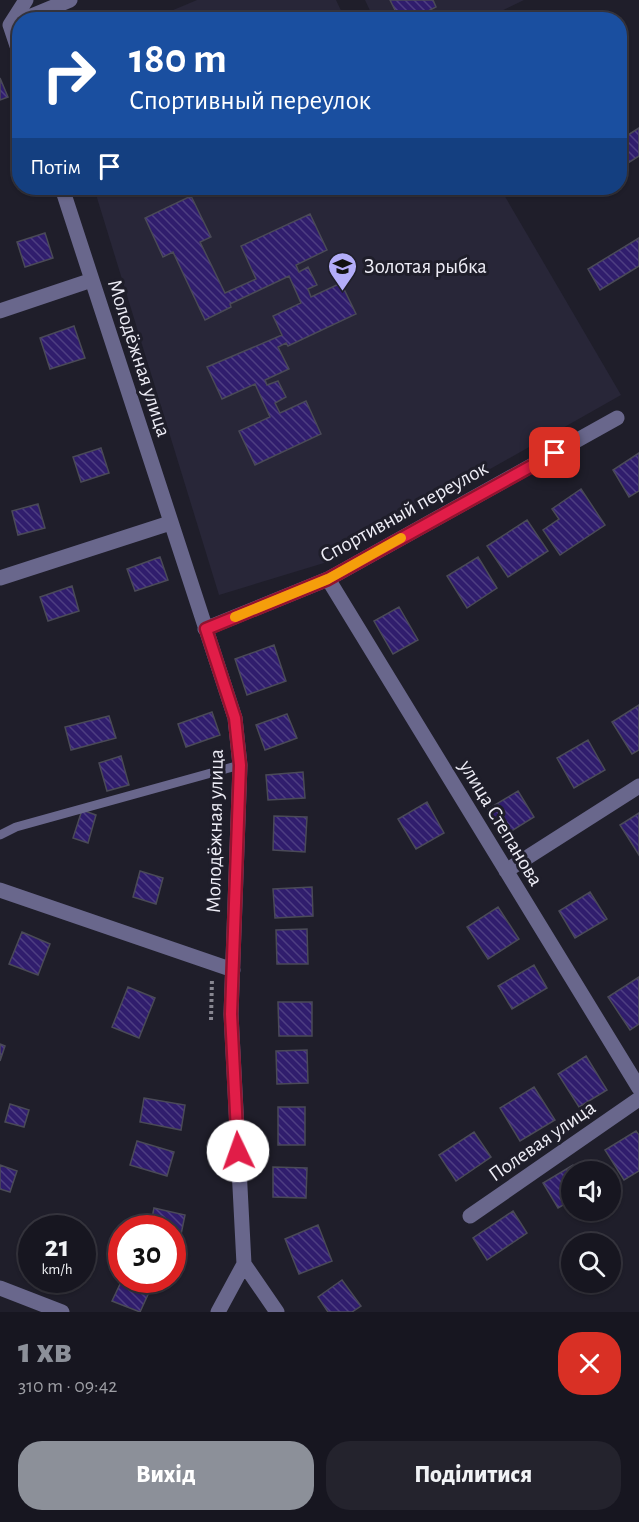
<!DOCTYPE html>
<html lang="uk">
<head>
<meta charset="utf-8">
<style>
  body { margin:0; font-family:"Alegreya Sans",sans-serif; background:#24232d; color:#f1f3f6; height:100vh; display:flex; flex-direction:column; font-size:22px; white-space:nowrap }
  * { box-sizing:border-box; margin:0 }
  p { font-size:20px; color:#9e9fa5 }
  .icon { flex:none; width:33px; height:33px; fill:none; stroke:currentColor; stroke-width:2; stroke-linecap:round; stroke-linejoin:round }
  .map { position:relative; height:1312px; overflow:hidden }
  .panel { display:flex; flex-direction:column; background:#171620; flex:1 }
  .panel>* { flex:none }
  .guide { position:absolute; left:12px; top:12px; width:615px; height:183px; border-radius:24px; box-shadow:0 2px 4px #0004,0 0 0 2px #36353e; background:#1a4fa0; color:#fff; overflow:hidden }
  .fabs { position:absolute; left:561px; top:1161px; display:grid; gap:12px }
  .fabs a { display:grid; place-items:center; width:60px; height:60px; border-radius:50%; background:#171620; box-shadow:0 2px 4px #0004,0 0 0 2px #36353e; font-size:30px }
  .speed { position:absolute; left:18px; top:1215px; display:flex; gap:12px; font-size:30px; font-weight:700; text-align:center }
  .speed>* { display:grid; place-content:center; width:78px; height:78px; border-radius:50%; background:#171620; box-shadow:0 2px 4px #0004,0 0 0 2px #36353e; line-height:1 }
  .speed small { font-size:15px; font-weight:400 }
  .speed .limit { border:9px solid #d22; background:#fff; color:#111 }
  .pin { position:absolute; display:grid; place-items:center; width:51px; height:51px; color:#fff; margin:-26px; border-radius:12px; box-shadow:0 3px 9px #0006 }
  .me { position:absolute; width:66px; margin:-33px; rotate:357deg; stroke-linejoin:round; filter:drop-shadow(0 0 4px #0008) }
  .turn { display:flex; align-items:center; gap:21px; height:126px; padding:0 18px; font-size:27px }
  .turn .icon { width:78px; height:78px; stroke-width:2.5 }
  .turn b { display:block; font-size:42px; line-height:51px }
  .then { display:flex; align-items:center; height:57px; padding:0 18px; background:#0003; gap:12px; font-size:22px }
  .round { display:grid; place-items:center; flex:none; width:63px; height:63px; border-radius:24px; background:#24232d }
  .head { display:flex; align-items:center; justify-content:space-between; height:102px; padding:0 18px }
  h1 { font-size:36px; font-weight:800; line-height:45px; color:#8c9099 }
  .primary-button { display:flex; gap:12px; margin-top:auto; padding:12px 18px }
  .primary-button a { flex:1; height:69px; border-radius:24px; background:#8c9099; color:#fff; font-size:24px; font-weight:800; line-height:69px; text-align:center }
  .primary-button a+a { background:#24232d; color:#f1f3f6 }
  .map>svg:first-child { display:block }
  .built { fill:#282638 }
  .building { fill:url(#building-back-hatch); stroke:#4a4a57; stroke-width:1.5 }
  .lines { fill:none; stroke-linecap:round; stroke-linejoin:round }
  .path { stroke:#888791; stroke-width:4; stroke-dasharray:3 3; stroke-linecap:butt }
  .lane { stroke:#69678c; stroke-width:9 }
  .street { stroke:#69678c; stroke-width:15 }
  .route-casing { stroke:#92132f; stroke-width:15 }
  .route { stroke:#e11d48; stroke-width:10 }
  .slow { stroke:#f59e0b; stroke-width:10 }
  .labels { text-anchor:middle; dominant-baseline:central; stroke-width:6; stroke-linejoin:round; paint-order:stroke }
  .poi-label { font-size:21px; fill:#eeedf6; stroke:#1f1e2a; text-anchor:start }
  .street-label { font-size:21px; fill:#eeedf6; stroke:#1f1e2a }
</style>
</head>
<body>
<div class="map">
<svg width="639" height="1312" viewBox="0 0 639 1312">
  <defs>
    <pattern id="building-back-hatch" width="6" height="6" patternUnits="userSpaceOnUse" patternTransform="scale(1.5)"><rect width="6" height="6" fill="#301d6d"/><path d="M-1 5l2 2M0 0l6 6M5-1l2 2" fill="none" stroke="#4e3e82"/></pattern>
  </defs>
  <rect width="100%" height="100%" fill="#1f1e2a"/>
  <path class="built" d="M197 0H336L345 19H152Z
    M365 0H524L483 20 374 19Z
    M94 188H500L621 395 324 563 219 595Z"/>
  <path class="building" d="M390 0H433L436 7 411 20H400Z
    M0 78 8 97 0 100Z
    M639 128V156L620 168V140Z
    M191 196 211 237 200 242 225 293 256 279 241 246 310 214 327 250 296 265 299 272 308 267 317 285 308 289 311 297 341 283 356 314 288 346 286 343 278 347 289 369 265 380 267 385 278 381 286 397 275 403 280 413 306 401 321 434 255 465 239 431 270 417 255 384 222 399 207 367 282 335 273 316 301 303 289 276 230 304 231 307 205 320 173 252 163 257 145 218Z
    M45 233 53 258 25 267 17 242Z
    M639 238V266L600 290 588 269Z
    M74 326 85 358 50 369 40 338Z
    M101 448 109 473 81 482 73 457Z
    M639 453V491L629 497 613 470Z
    M581 489 605 525 560 555 543 530 559 519 552 509Z
    M38 504 45 528 18 535 12 511Z
    M527 520 548 551 508 577 487 546Z
    M160 557 168 580 135 591 127 569Z
    M478 557 497 588 467 608 447 576Z
    M72 586 79 611 48 621 40 597Z
    M399 607 418 640 393 654 374 621Z
    M274 645 286 681 247 695 235 659Z
    M639 705V750L632 754 612 722Z
    M212 712 220 735 186 747 178 724Z
    M287 714 297 738 265 750 256 725Z
    M109 716 116 738 71 750 65 727Z
    M588 740 605 770 574 788 557 758Z
    M121 756 129 785 107 791 99 763Z
    M303 772 305 798 268 800 266 775Z
    M518 791 534 817 505 835 488 809Z
    M427 802 444 833 416 849 398 819Z
    M82 810 96 815 88 843 73 838Z
    M639 813V855L620 825Z
    M274 816 307 817 305 852 273 850Z
    M140 871 163 878 156 904 133 897Z
    M312 887 313 916 275 918 273 889Z
    M590 892 607 919 575 938 559 911Z
    M498 907 519 939 488 959 467 927Z
    M307 929 308 964H277L276 930Z
    M22 932 50 944 38 975 9 964Z
    M534 965 547 988 512 1009 498 986Z
    M639 977V1024L630 1030 608 997Z
    M128 987 155 998 139 1038 112 1027Z
    M278 1002H312V1036H279Z
    M0 1044 5 1046 0 1061Z
    M307 1050 308 1083 277 1084 276 1051Z
    M586 1056 607 1090 579 1107 558 1074Z
    M534 1087 555 1120 520 1141 500 1108Z
    M144 1098 185 1105 181 1130 140 1122Z
    M10 1104 29 1110 24 1127 5 1122Z
    M278 1107H305V1145H278Z
    M636 1131 639 1135V1171L624 1180 605 1150Z
    M474 1132 491 1157 456 1181 439 1155Z
    M137 1141 174 1152 167 1176 130 1165Z
    M0 1165 17 1171 10 1192 0 1189Z
    M573 1165 577 1172H572V1200L558 1208 543 1183Z
    M273 1167 307 1168 306 1198 273 1197Z
    M154 1208 185 1215 179 1244 172 1242V1228H150Z
    M513 1211 527 1233 487 1260 473 1238Z
    M318 1225 332 1261 299 1274 285 1239Z
    M122 1280H133L151 1288 140 1312 112 1301Z
    M342 1280 361 1306 352 1312H328L318 1297Z"/>
  <g class="lines">
    <path class="path" d="M211 1020 212 978"/>
    <path class="lane" d="M0 835 16 827 240 765"/>
    <path class="street" d="M22 20 70 0
      M10 25 20 55
      M10 25 26 0
      M62 188 235 718 240 765 231 1014 244 1264 277 1312
      M0 311 92 280
      M0 578 170 523
      M328 579 639 1088
      M205 629 328 579 617 418
      M506 871 639 786
      M0 890 233 970
      M470 1216 639 1099
      M0 1288 62 1312
      M218 1312 244 1264"/>
  </g>
  <g class="lines">
    <defs>
      <path id="route" d="M238 1151 231 1014 240 765 235 718 206 629 328 579 555 453"/>
    </defs>
    <use href="#route" class="route-casing"/>
    <use href="#route" class="route"/>
    <path class="slow" d="M235 617 328 579 401 538"/>
  </g>
  <defs>
    <symbol id="school-pin" viewBox="-11 -11 22 30"><path d="M0 17L-7.5 6A9.5 9.5 0 1 1 7.5 6Z" fill="#b3adf9" stroke="#1f1e2a"/><path d="M0-5L7-2L0 1L-7-2ZM-4 1L0 2.5L4 1V4Q0 6-4 4Z" fill="#111"/></symbol>
  </defs>
  <g fill-rule="evenodd">
    <use href="#school-pin" x="326" y="250" width="33" height="45"/>
  </g>
  <g class="labels">
    <g class="poi-label">
      <text x="364" y="266">Золотая рыбка</text>
    </g>
    <g class="street-label">
      <text transform="translate(139 358) rotate(72)">Молодёжная улица</text>
      <text transform="translate(404 512) rotate(-29)">Спортивный переулок</text>
      <text transform="translate(501 823) rotate(59)">улица Степанова</text>
      <text transform="translate(215 831) rotate(-89)">Молодёжная улица</text>
      <text transform="translate(542 1141) rotate(-35)">Полевая улица</text>
    </g>
  </g>
</svg>
<div class="fabs">
<a><svg class="icon" aria-label="sound" viewBox="0 0 24 24"><path d="M4 9h4l5-4v14l-5-4H4zM17 9q2 3 0 6"/></svg></a>
<a><svg class="icon" aria-label="search" viewBox="0 0 24 24"><circle cx="10" cy="10" r="6"/><path d="M15 15l6 6"/></svg></a>
</div>
<div class="speed"><div>21<small>km/h</small></div><div class="limit">30</div></div>
<div class="pin" style="left:555px;top:453px;background:#d93025"><svg class="icon" aria-label="arrive" viewBox="0 0 24 24"><path d="M6 21V4h12l-3 4 3 4H6"/></svg></div>
<svg class="me" style="left:238px;top:1151px" viewBox="-20 -20 40 40"><circle r="19" fill="#fff"/><path d="M0-13L10 11 0 6-10 11z" fill="#e11d48"/></svg>
<div class="guide">
<div class="turn"><svg class="icon" aria-label="right" viewBox="0 0 24 24"><path d="M7 20v-9h11M14 6l5 5-5 5"/></svg><div><b>180 m</b>Спортивный переулок</div></div>
<div class="then">Потім<svg class="icon" aria-label="arrive" viewBox="0 0 24 24"><path d="M6 21V4h12l-3 4 3 4H6"/></svg></div>
</div>
</div>
<section class="panel">
<div class="head"><div><h1>1 хв</h1><p>310 m · 09:42</p></div><a class="round" style="background:#d93025;color:#fff"><svg class="icon" aria-label="close" viewBox="0 0 24 24"><path d="M6 6l12 12M18 6L6 18"/></svg></a></div>
<div class="primary-button"><a>Вихід</a><a>Поділитися</a></div>
</section>
</body>
</html>
